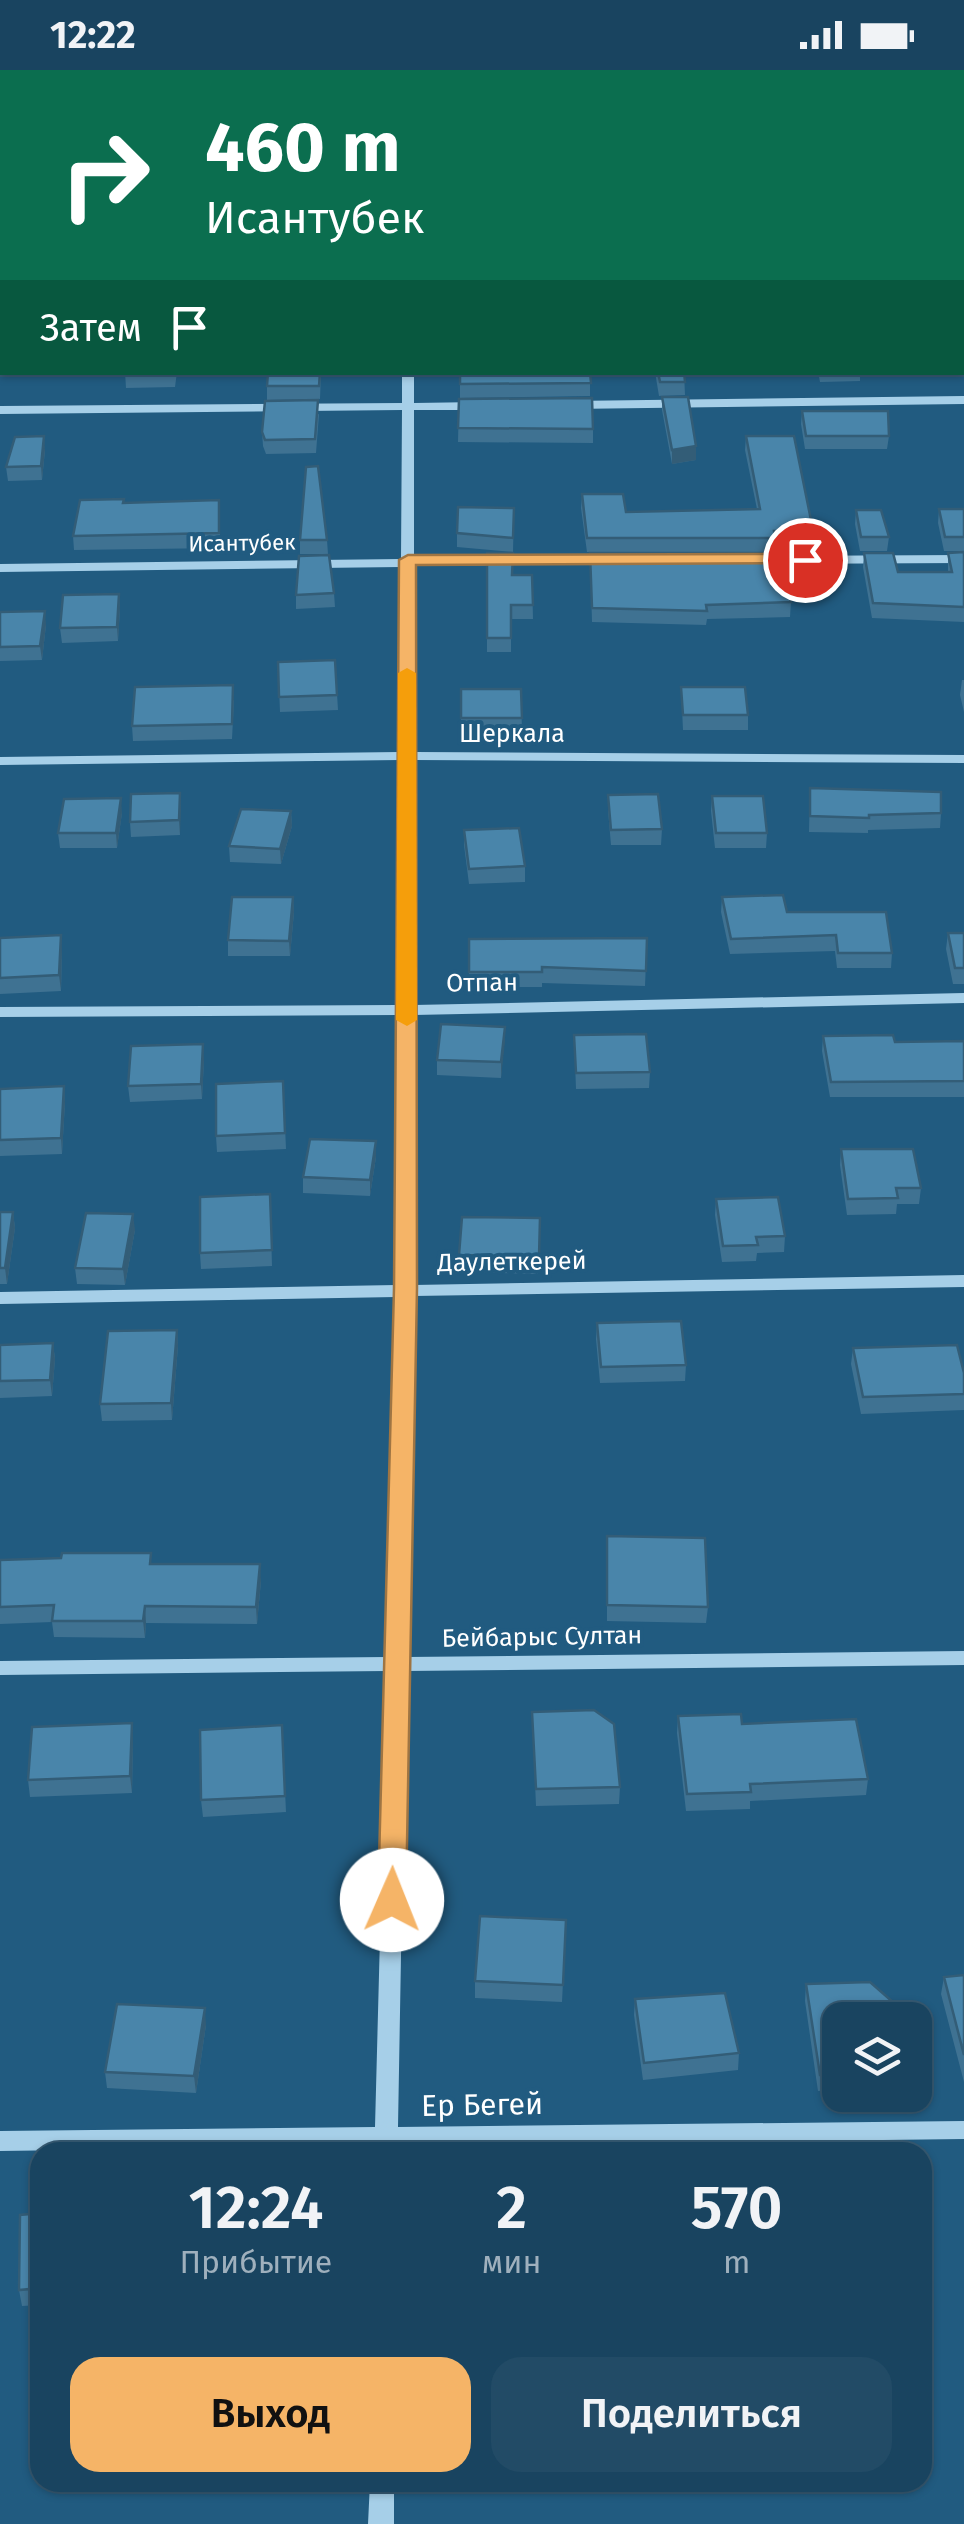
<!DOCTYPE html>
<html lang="ru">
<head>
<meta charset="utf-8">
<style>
  body { margin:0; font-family:"Fira Sans",sans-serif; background:#224b66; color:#f1f3f6; height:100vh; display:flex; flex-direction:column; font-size:38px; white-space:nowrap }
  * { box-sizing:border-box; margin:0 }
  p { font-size:32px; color:#9fb0bd }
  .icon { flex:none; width:55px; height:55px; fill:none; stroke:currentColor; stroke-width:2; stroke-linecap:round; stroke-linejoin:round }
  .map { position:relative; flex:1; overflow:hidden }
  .drawer { position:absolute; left:30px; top:2072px; width:902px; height:350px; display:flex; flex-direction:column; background:#194460; border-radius:30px; box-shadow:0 2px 8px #0004,0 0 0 2px #375c75 }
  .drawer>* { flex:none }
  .banner { position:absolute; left:0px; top:0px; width:965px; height:305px; box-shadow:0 2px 8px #0004,0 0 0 2px #375c75; background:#0b6e4f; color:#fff; overflow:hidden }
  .tools { position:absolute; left:822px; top:1932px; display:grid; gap:20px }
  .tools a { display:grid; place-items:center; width:110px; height:110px; border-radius:20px; background:#194460; box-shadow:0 2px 8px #0004,0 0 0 2px #375c75; font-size:50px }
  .pin { position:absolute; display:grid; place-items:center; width:85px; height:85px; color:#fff; margin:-42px; border:5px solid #fff; border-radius:50%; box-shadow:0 2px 10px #0007 }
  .me { position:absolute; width:110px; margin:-55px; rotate:1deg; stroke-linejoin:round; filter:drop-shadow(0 0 8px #0008) }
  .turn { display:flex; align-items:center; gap:35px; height:210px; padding:0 40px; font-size:45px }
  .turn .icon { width:130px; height:130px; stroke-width:2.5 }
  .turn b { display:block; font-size:70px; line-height:85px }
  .then { display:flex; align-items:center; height:95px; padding:0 40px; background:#0003; gap:20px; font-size:38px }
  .eta { display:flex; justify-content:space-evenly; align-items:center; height:170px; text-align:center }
  .eta b { font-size:60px; font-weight:600; line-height:70px }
  .cta { display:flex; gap:20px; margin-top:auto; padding:20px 40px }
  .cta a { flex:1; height:115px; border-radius:30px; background:#f5b467; color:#111; font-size:40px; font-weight:600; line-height:115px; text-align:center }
  .cta a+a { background:#224b66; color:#f1f3f6 }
  .status { display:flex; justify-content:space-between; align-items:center; height:70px; padding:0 50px; background:#194460; direction:ltr }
  .status svg { height:28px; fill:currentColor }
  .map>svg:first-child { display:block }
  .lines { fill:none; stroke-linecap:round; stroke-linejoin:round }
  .minor { fill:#a6cfe8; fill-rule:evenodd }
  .wall { fill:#3f7292 }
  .shaded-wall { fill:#335d77 }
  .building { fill:#4985aa; stroke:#335d77; stroke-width:2.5 }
  .route { fill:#f5b467; stroke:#9f7543; stroke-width:2.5 }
  .slow { fill:#f59e0b }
  .labels { text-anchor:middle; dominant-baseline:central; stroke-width:8; stroke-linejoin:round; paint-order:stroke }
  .far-street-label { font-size:22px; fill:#fff; stroke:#215b80 }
  .street-label { font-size:25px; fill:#fff; stroke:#215b80 }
  .near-street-label { font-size:30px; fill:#fff; stroke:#215b80 }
</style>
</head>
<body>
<div class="status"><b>12:22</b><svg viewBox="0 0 49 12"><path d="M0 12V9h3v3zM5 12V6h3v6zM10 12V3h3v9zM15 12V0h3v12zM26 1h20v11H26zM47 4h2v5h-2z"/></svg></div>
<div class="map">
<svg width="964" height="2454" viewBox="0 0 964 2454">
  <rect width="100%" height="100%" fill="#215b80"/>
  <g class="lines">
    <path class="minor" d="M402 0H412V2H402Z
      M962 188H964V194H962Z
      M402 302H414V333L479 332 485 336 479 340H414V489L614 486 620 490 614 494 414 496V682L964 685V693L414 690V935L964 923V933L414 945V1215L964 1205V1217L414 1226 407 1587 964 1581V1595L406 1601 398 2057 964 2051V2069L398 2076 397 2082H375V2076L0 2081V2061L375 2057 387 1601 0 1605V1591L387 1587 396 1227 0 1234V1222L396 1215 398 945 0 947V937L398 935 400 690 0 695V687L400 682 401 497 0 502V494L401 489 402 340 0 344V336L402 333Z
      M964 326V334L570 339 564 335 570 331Z
      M964 485V493L760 494 754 490 760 486Z
      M370 2412H394V2454H368Z"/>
  </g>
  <path class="wall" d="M0 0 2 2V111H0Z
    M686 0H964V102H962V2H686Z
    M0 150H2V229L0 235Z
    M125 302H177L175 317 126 318Z
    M321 302 320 329 267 330V316Z
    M460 302H590V326L460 328Z
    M655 302H684L685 325 659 326Z
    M818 302H860V311L820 312Z
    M662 327 696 376V390L672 394 662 340Z
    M459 329 593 359V373L458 372Z
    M802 341 889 366 887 379H805L801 354Z
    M319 344 316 383 266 384 263 376 262 362Z
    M746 366 813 460 812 474 775 475 774 482H587L581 438 582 424 626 442 757 439 745 380Z
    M45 380 42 410 8 411 6 397Z
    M124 433 220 444V478L74 480 73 466Z
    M514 438 513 482 457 477V463Z
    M939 439H964V481H944L938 453Z
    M856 440 889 467 887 481H860L855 454Z
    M300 470H327L328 484H300Z
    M964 482V552L872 548 863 497 864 483 898 502H948V483Z
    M487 483 512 505H532L533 549H511V582H487Z
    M590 483 791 532 790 547 707 549 706 555 592 552Z
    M334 523 335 537 296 539V525Z
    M119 524 120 538 118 571 62 573 60 558Z
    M0 542 46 555 42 590 0 591Z
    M335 590 338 640 280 642 278 592Z
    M962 610H964V642L960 625Z
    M681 617 748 645V660H683Z
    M461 619H521L522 663H461Z
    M234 630 232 669 133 671 132 656Z
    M810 718 941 743 940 758 868 760V763L809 762Z
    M180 723V765L131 767 130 752Z
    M608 725 662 759 661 775H611L608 740Z
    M712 726 767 763 766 778H715L711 741Z
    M291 741 292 756 281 794 230 792 229 776Z
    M122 743 117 778H60L58 763Z
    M464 760 525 796V812L469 814 464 775Z
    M293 827 294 842 290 886H228V870Z
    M722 827 892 883 891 898H837L835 881 730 884 721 842Z
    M948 863H964V914H953L946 879Z
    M0 868 62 881 61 921 0 924Z
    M647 868 645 916 542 913V917H469V869Z
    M505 957 501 1008 437 1005V990Z
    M574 965 650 1002 649 1018 576 1019Z
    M823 966 895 972 964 971V1027H830L822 981Z
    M204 990 202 1029 130 1032 128 1016Z
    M283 1011 286 1079 217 1082 216 1066Z
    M64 1016 65 1032 62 1084 0 1086V1019Z
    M841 1079 921 1118 919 1134H897L896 1144 847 1145 840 1095Z
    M376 1087 370 1126 303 1123V1107Z
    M270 1124 272 1196 201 1199 200 1183Z
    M716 1129 785 1166 784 1182 757 1183 756 1191 722 1192 715 1145Z
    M0 1142H13L15 1158 7 1214H0Z
    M540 1148 538 1204 459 1202V1185Z
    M135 1160 125 1215 77 1214 75 1198Z
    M597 1253 686 1295 685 1311 600 1313 596 1269Z
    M177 1260 178 1276 172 1350 102 1351 100 1334Z
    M53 1273 55 1289 52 1326 0 1328V1275Z
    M853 1278 964 1303V1340L861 1344 851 1294Z
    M607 1466 708 1537 706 1553 607 1551Z
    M0 1490 152 1494 261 1511 257 1554 146 1553 145 1568 54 1567 52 1552 0 1554Z
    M532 1642 620 1717 619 1734 536 1736Z
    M678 1646 742 1654 868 1709 866 1725 750 1731V1739L686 1741 677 1663Z
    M282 1655 286 1742 203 1747 201 1730Z
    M133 1670 132 1723 30 1727 28 1710Z
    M566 1850 562 1932 475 1928V1911Z
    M964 1905V2012L941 1924 944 1907Z
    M806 1914 840 1950V2020L818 2021 805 1931Z
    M635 1929 739 1983 738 2000 643 2010 634 1945Z
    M206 1955 196 2023 107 2018 105 2002Z
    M40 2143V2235L22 2236 19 2220Z"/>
  <path class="shaded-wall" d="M44 366 45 380 42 410 41 396Z
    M696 376V390L672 394V380Z
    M119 524 120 538 118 571 117 557Z
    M45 541 46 555 42 590 40 576Z
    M180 723 181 738 180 765 179 750Z
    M121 728 122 743 117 778 116 763Z
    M291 741 292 756 281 794 280 779Z
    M293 827 294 842 290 886 289 871Z
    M61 865 62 881 61 921 59 905Z
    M505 957V972L501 1008V992Z
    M203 974 204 990 202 1029 201 1014Z
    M64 1016 65 1032 62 1084 61 1068Z
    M376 1071V1087L370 1126V1110Z
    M13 1142 15 1158 7 1214 5 1198Z
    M133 1144 135 1160 125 1215 123 1199Z
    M177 1260 178 1276 172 1350 171 1333Z
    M53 1273 55 1289 52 1326 50 1310Z
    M260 1494 261 1511 257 1554 256 1537Z
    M145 1536 146 1553 145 1568 143 1551Z
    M132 1653 133 1670 132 1723 130 1706Z
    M205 1938 206 1955 196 2023 194 2006Z"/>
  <path class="building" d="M0 0H8L7 2H2V24L0 35Z
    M85 0H124L123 2H84Z
    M168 0H270V2H168Z
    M473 0H563V2H473Z
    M606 0H642V2H607Z
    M688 0H964V54H962V2H688Z
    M0 43H2V65H0Z
    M962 65H964V90H962Z
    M0 76H2V98L0 99Z
    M0 150H2V182H0Z
    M0 193H2V210L0 222Z
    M125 302H174V304H125Z
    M268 302H320L319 316H267Z
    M460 302H590L591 313 460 314Z
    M658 302H684L685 312H660Z
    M662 327H688L696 376 672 380Z
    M592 328 593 359 458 358 459 329Z
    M318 330 315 369 265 370 262 362 265 331Z
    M802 341H888L889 366H806Z
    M44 366 41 396 6 397 15 367Z
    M746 366H794L813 460 774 461 775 468H587L582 424H623L626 442 760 439Z
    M318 396 327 470H300L306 397Z
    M124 429 123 433 219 430V463L73 466 80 430Z
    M458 437 514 438 513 468 457 463Z
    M939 439H964V467H945Z
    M856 440H881L889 467H861Z
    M964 482V537L873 533 864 483H893L898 502H952L948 483Z
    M487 483H513L512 505H532L533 535H511V568H487Z
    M590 483H779L791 532 706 535 707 541 592 538Z
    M329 485 334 523 296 525 299 486Z
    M119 524 117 557 60 558 63 525Z
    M45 541 40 576 0 577V542Z
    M335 590 337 625 279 627 278 592Z
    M233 615 232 654 132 656 135 617Z
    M681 617H745L748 645H683Z
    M461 619H521L522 648H461Z
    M810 718 941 722V743L869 745V748L810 746Z
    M180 723 179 750 130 752 131 724Z
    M658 724 662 759 611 760 608 725Z
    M712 726H763L767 763H716Z
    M121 728 116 763H58L64 729Z
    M241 739 291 741 280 779 229 776Z
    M519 758 525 796 469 799 464 760Z
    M783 825 787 842H886L892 883H838L836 865 731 869 722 827Z
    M232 827H293L289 871 228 870Z
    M948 863H964V898H955Z
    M61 865 59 905 0 908V868Z
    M647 868 646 901 542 897V902H469V869Z
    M441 954 505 957 501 992 437 990Z
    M646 964 650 1002 576 1003 574 965Z
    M893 965 895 972 964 971V1011L831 1012 823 966Z
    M203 974 201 1014 128 1016 131 976Z
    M283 1011 285 1063 216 1066V1014Z
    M64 1016 61 1068 0 1070V1019Z
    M310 1069 376 1071 370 1110 303 1107Z
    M841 1079H913L921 1118H896L898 1128 848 1129Z
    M270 1124 272 1180 200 1183V1127Z
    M778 1127 785 1166 756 1167 758 1175 723 1176 716 1129Z
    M0 1142H13L5 1198H0Z
    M86 1143 133 1144 123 1199 75 1198Z
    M462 1147 540 1148 539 1187 459 1185Z
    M681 1251 686 1295 601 1297 597 1253Z
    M177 1260 171 1333 100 1334 108 1261Z
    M53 1273 50 1310 0 1311V1275Z
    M957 1275 964 1303V1324L863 1327 853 1278Z
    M607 1466 705 1468 708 1537 607 1535Z
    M62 1483H151L150 1494H260L256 1537 145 1536 143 1551H52L54 1535 0 1537V1490L61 1488Z
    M594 1640 614 1654 620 1717 536 1719 532 1642Z
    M741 1644 742 1654 856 1649 868 1709 750 1714 751 1722 687 1724 678 1646Z
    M132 1653 130 1706 28 1710 32 1657Z
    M282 1655 285 1726 201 1730 200 1660Z
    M480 1846 566 1850 563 1915 475 1911Z
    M964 1905V1985L944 1907Z
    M870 1912 894 1933 897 1950H840V2004L820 2005 806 1914Z
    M725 1923 739 1983 644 1993 635 1929Z
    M117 1934 205 1938 194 2006 105 2002Z
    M40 2143V2218L19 2220 20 2145Z"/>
  <path class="route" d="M805 484 811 486V493L416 495 417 1218 406 1830 402 1838 392 1841 382 1838 378 1830 394 1218 399 490 408 485Z"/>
  <path class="slow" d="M407 598 416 603 417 950 407 956 396 950 398 603Z"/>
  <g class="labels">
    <g class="far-street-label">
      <text transform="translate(242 473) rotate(-1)">Исантубек</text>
    </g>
    <g class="street-label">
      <text x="512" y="664">Шеркала</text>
      <text transform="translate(482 913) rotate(-1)">Отпан</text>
      <text transform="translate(512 1192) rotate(-1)">Даулеткерей</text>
      <text transform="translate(542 1567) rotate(-1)">Бейбарыс Султан</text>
    </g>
    <g class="near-street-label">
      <text transform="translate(482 2035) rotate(-1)">Ер Бегей</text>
    </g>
  </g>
</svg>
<div class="tools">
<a><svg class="icon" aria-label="layers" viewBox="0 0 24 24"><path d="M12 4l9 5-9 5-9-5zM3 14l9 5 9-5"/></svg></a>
</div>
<div class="pin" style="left:805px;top:490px;background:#d93025"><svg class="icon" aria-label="arrive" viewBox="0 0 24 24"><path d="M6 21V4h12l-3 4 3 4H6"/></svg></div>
<svg class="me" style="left:392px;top:1830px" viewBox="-20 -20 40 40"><circle r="19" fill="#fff"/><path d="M0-13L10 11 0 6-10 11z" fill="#f5b467"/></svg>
<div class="banner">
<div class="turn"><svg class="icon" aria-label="right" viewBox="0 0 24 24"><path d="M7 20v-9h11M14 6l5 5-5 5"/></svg><div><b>460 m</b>Исантубек</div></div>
<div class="then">Затем<svg class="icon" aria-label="arrive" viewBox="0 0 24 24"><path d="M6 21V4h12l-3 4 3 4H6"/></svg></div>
</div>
<section class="drawer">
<div class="eta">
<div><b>12:24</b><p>Прибытие</p></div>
<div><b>2</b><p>мин</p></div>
<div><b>570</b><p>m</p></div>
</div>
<div class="cta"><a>Выход</a><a>Поделиться</a></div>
</section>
</div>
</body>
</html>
